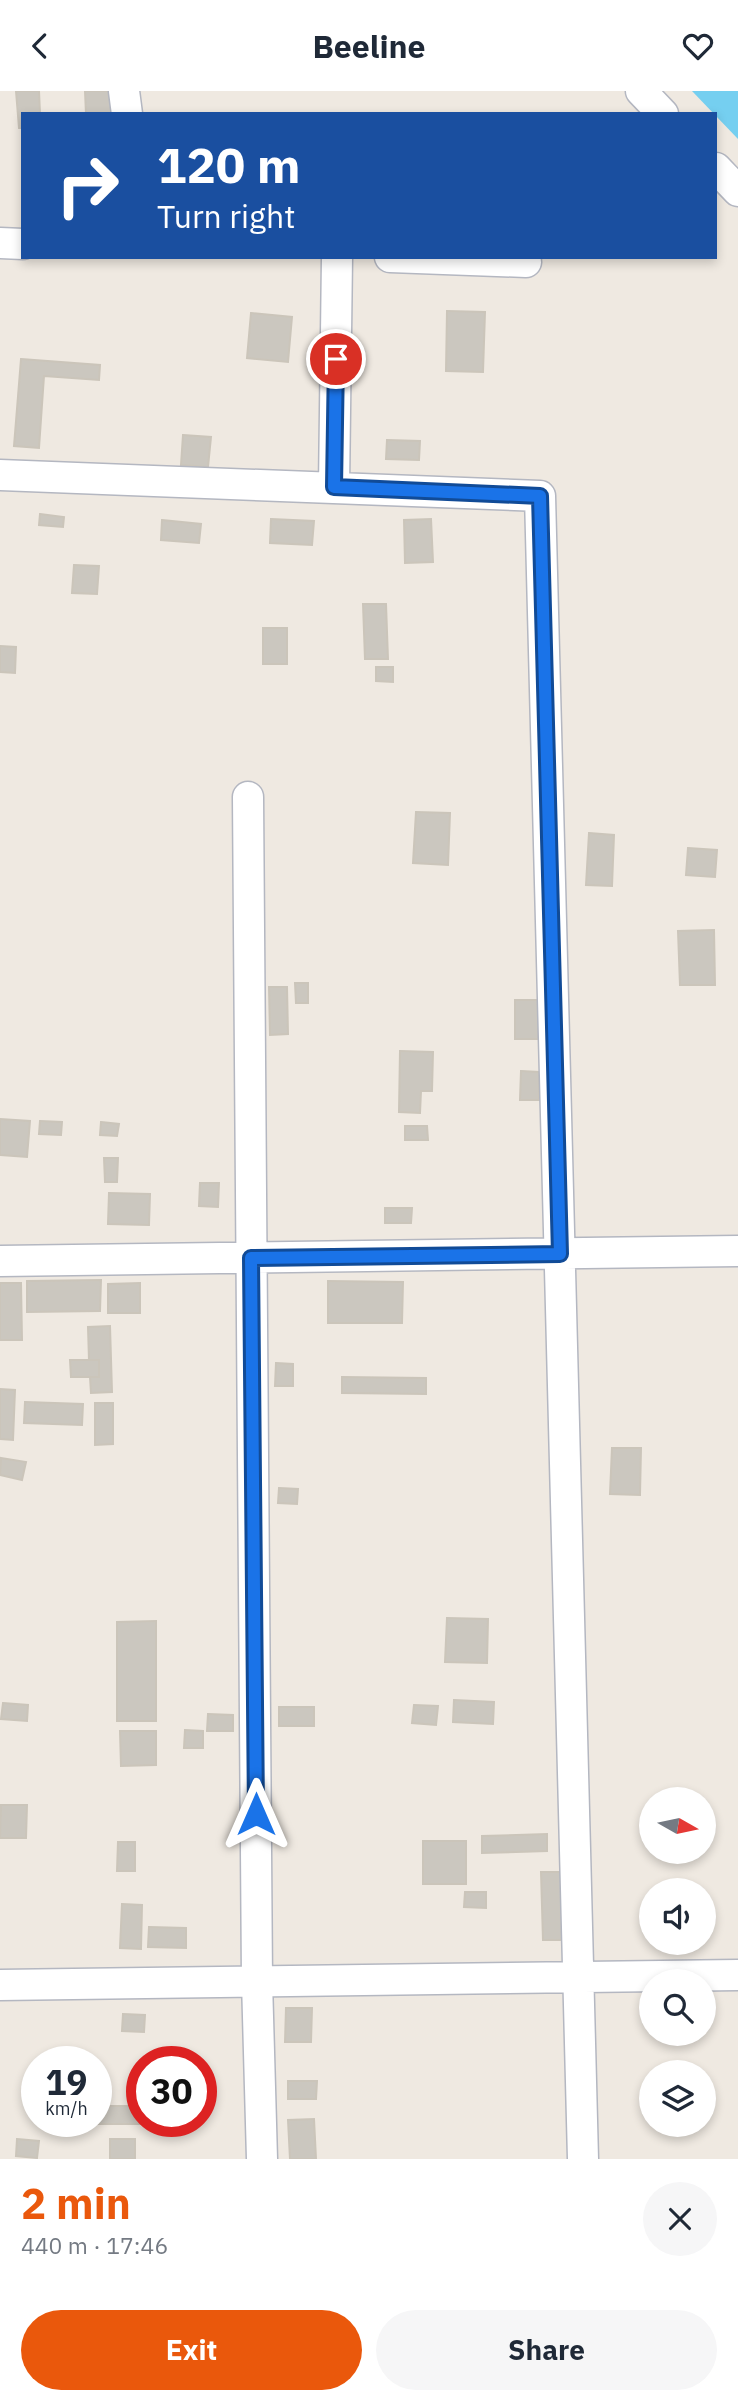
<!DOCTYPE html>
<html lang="en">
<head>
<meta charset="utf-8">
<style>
  body { margin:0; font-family:"IBM Plex Sans",sans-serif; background:#f6f6f7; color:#1f2937; height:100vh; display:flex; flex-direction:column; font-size:26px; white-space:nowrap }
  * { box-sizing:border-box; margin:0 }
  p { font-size:23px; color:#747a83 }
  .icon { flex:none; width:38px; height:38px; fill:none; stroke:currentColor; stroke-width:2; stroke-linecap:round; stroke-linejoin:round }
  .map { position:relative; height:2068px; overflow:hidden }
  .panel { display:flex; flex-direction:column; background:#fff; flex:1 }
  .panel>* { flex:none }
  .hud { position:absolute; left:21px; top:21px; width:696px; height:147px; border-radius:0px; box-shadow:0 4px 10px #0003; background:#1a4fa0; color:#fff; overflow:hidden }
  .needle { width:46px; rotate:99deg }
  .tools { position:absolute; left:639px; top:1696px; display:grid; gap:14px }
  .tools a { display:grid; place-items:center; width:77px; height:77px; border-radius:50%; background:#fff; box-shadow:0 4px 10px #0003; font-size:35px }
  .speed { position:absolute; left:21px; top:1955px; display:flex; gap:14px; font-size:35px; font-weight:700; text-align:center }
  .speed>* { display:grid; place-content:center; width:91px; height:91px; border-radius:50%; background:#fff; box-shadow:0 4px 10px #0003; line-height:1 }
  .speed small { font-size:18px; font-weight:400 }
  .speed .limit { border:10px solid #d22; background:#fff; color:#111 }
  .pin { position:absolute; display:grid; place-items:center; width:60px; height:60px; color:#fff; margin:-30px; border:4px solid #fff; border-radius:50%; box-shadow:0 2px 7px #0007 }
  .me { position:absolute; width:77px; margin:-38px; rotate:0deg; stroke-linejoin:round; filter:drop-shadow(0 0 5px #0008) }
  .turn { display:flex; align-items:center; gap:24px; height:147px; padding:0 21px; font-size:32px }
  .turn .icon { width:91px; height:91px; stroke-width:2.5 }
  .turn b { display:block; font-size:49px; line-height:60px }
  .round { display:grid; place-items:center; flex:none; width:74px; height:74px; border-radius:37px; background:#f6f6f7 }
  .head { display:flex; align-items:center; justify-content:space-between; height:119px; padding:0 21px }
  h1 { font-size:42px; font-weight:700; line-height:52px; color:#ea580c }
  .cta { display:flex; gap:14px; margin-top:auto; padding:14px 21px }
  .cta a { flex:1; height:80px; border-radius:42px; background:#ea580c; color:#fff; font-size:28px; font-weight:700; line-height:80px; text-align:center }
  .cta a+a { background:#f6f6f7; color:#1f2937 }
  header { display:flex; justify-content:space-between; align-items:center; height:91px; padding:0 21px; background:#fff; font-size:32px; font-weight:700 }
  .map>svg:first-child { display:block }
  .water { fill:#75cff0 }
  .building { fill:#cbc7bf; stroke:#cbc5ba; stroke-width:2 }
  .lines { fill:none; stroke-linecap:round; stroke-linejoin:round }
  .minor-casing { stroke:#b4b7c1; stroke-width:33 }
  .minor { stroke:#fff; stroke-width:30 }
  .route-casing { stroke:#114b97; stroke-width:18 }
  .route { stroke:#1a73e8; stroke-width:12 }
</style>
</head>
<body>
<header><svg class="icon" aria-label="back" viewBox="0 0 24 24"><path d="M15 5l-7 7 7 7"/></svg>Beeline<svg class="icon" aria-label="heart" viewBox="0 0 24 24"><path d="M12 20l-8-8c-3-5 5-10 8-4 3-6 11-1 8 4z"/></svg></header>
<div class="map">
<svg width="738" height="2068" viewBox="0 0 738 2068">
  <rect width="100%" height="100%" fill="#efe9e1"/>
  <path class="water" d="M692 0H738V48Z"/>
  <path class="building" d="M16 0H39L40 23H23V37H19Z
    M85 0H112L113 23H86Z
    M447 220 485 221 483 281 446 280Z
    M251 222 292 226 288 271 247 267Z
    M21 268 100 274 99 289 44 285 39 357 14 355Z
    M183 344 211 346 208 376 181 374Z
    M387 349 420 350 419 369 386 368Z
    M40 423 64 426 63 436 39 434Z
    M271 428 314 430 312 454 270 452Z
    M431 428 433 471 405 472 404 429Z
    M162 429 201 433 199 452 161 449Z
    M74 474 99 475 97 503 72 502Z
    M363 513H386L388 568H365Z
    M263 537H287V573H263Z
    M0 555 16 556 15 582 0 581Z
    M376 576H393V591L376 590Z
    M416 721 450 722 448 774 413 772Z
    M589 742 614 744 612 795 586 794Z
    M688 757 717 759 715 786 686 784Z
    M714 839 715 894H680L678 840Z
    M295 892H308V912H296Z
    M269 896H287L288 943 270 944Z
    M515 909H539L538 948H515Z
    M400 960 433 961 432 1000H421L420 1022 399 1021Z
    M521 980 539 981V1009H520Z
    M0 1028 30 1030 27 1066 0 1064Z
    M40 1030 62 1031 61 1044 39 1043Z
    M101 1031 119 1033 117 1045 100 1044Z
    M405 1035H427L428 1049H405Z
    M104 1067H118L117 1091H105Z
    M200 1092H219L218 1116 199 1115Z
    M109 1102 150 1103 149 1134 108 1133Z
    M385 1117H412L411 1132H385Z
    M101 1189 100 1220 27 1221V1190Z
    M328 1190 403 1191 402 1232H328Z
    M0 1192H21L22 1249H0Z
    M140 1192V1222H108V1193Z
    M110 1235 112 1301 91 1302 90 1286H99V1269H89L88 1236Z
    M70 1269H99V1286H71Z
    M276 1272 293 1273V1295H275Z
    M342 1286 426 1287V1303L342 1302Z
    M0 1298 15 1299 13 1349 0 1348Z
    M25 1311 83 1313 82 1334 24 1332Z
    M95 1312H113V1353L95 1354Z
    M612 1357H641L640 1404 610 1403Z
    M1 1367 26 1371 22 1389 0 1384Z
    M279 1397 298 1398 297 1413 278 1412Z
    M447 1527 488 1528 487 1572 445 1571Z
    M156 1530V1630H117V1531Z
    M454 1609 494 1611 493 1633 453 1631Z
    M3 1612 28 1614 27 1630 1 1628Z
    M414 1614 438 1615 436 1634 412 1632Z
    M279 1616H314V1635H279Z
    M208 1623 233 1624V1640H207Z
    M185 1639 203 1640V1657H184Z
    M120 1640H156V1674L121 1675Z
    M1 1714H27L26 1747H0Z
    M547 1743V1760L482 1762V1745Z
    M423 1750H466V1793H423Z
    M118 1751H135V1780H117Z
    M541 1781H568L569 1849H543Z
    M465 1801H486V1817L464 1816Z
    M122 1813 142 1814 141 1858 120 1857Z
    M149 1836 186 1837V1857L148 1856Z
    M286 1917H312L311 1951H285Z
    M123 1923 145 1924 144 1941 122 1940Z
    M288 1990H317L316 2008H288Z
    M96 2015H142L143 2033H87V2030H96Z
    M314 2028 316 2068H290L288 2029Z
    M17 2048 39 2050 37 2067 16 2065Z
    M110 2048H135V2068H110Z"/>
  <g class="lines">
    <defs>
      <path id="minor" d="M124 0 127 23
        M641 0 663 23
        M716 77 738 100
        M0 152 23 153
        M390 166 526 171
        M0 384 540 405 583 2068
        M334 396 337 166
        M248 706 257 1890 262 2068
        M0 1170 738 1160
        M0 1894 738 1884"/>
    </defs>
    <use href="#minor" class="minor-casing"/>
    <use href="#minor" class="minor"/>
  </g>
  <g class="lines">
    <defs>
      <path id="route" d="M256 1723 251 1167 560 1163 540 405 334 396 336 268"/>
    </defs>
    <use href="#route" class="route-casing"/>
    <use href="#route" class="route"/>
  </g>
</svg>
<div class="tools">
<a><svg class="needle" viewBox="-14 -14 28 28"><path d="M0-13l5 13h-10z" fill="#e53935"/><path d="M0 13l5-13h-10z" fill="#747a83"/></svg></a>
<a><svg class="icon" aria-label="sound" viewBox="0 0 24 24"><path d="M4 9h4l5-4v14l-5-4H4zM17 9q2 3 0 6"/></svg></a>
<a><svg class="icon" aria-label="search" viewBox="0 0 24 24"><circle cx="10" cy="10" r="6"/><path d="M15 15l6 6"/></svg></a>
<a><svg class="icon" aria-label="layers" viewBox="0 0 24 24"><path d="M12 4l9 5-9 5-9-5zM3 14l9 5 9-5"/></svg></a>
</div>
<div class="speed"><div>19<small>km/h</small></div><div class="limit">30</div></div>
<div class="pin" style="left:336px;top:268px;background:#d93025"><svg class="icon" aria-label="arrive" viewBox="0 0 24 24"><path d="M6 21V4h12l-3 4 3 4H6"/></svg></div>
<svg class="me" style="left:256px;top:1723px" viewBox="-20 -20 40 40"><path d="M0-17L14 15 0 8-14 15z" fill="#1a73e8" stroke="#fff" stroke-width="4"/></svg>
<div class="hud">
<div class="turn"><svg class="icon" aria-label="right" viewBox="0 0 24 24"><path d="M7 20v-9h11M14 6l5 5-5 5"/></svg><div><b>120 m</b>Turn right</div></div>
</div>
</div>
<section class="panel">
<div class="head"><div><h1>2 min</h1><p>440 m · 17:46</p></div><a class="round"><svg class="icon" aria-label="close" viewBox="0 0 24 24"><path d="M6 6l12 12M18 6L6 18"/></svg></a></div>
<div class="cta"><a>Exit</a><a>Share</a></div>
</section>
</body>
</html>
